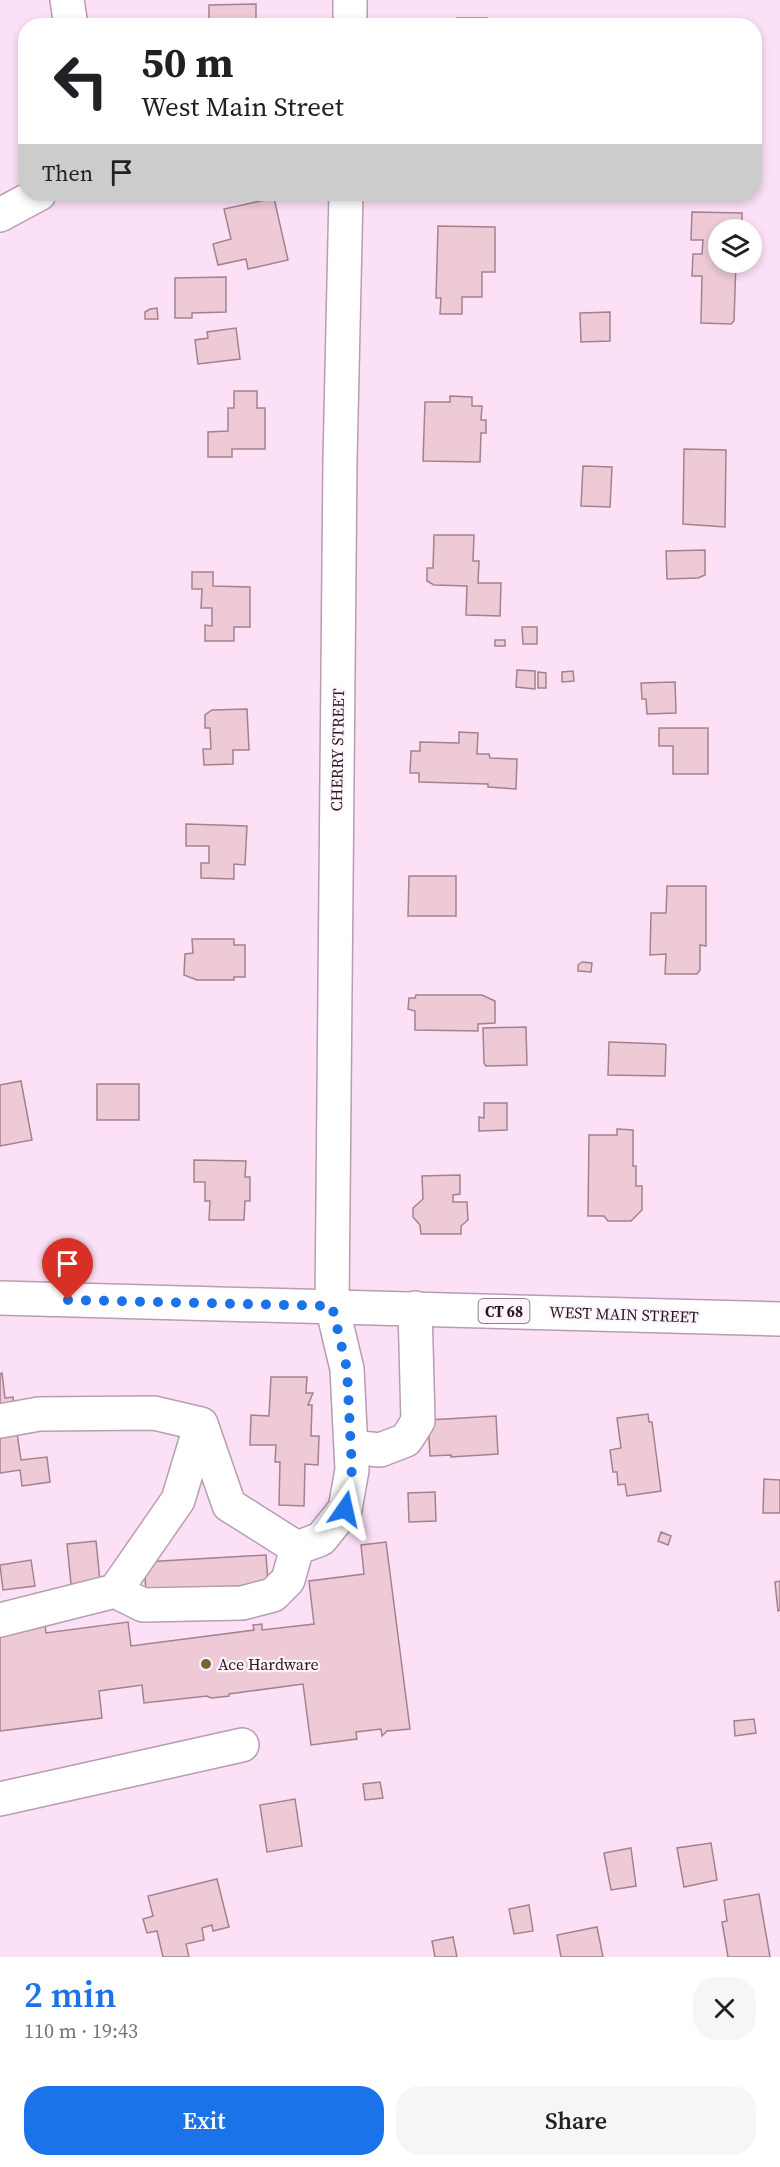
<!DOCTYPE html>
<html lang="en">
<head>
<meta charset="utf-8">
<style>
  body { margin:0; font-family:"Source Serif 4",serif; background:#f6f6f6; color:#202124; height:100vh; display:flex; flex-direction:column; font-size:22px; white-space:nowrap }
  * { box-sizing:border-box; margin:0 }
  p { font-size:20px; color:#757577 }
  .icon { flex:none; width:33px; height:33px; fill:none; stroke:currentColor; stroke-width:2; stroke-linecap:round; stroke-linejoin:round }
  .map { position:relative; height:1957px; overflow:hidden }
  .side { display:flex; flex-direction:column; background:#fff; flex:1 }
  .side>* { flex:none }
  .guide { position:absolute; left:18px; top:18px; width:744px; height:183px; border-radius:24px; box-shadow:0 3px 9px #0003; background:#fff; color:#202124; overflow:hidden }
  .buttons { position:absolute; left:708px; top:219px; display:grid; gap:12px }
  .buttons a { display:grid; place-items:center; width:54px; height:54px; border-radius:50%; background:#fff; box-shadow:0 3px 9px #0003; font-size:30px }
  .pin { position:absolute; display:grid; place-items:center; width:51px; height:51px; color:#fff; margin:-62px -26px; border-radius:50% 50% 50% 0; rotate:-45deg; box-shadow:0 0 6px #0007 }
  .pin .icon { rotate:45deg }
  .me { position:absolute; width:66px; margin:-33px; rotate:11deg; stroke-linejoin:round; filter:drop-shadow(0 0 4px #0008) }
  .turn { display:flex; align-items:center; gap:21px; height:126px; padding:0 24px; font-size:27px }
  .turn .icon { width:78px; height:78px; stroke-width:2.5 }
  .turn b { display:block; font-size:42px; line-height:51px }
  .then { display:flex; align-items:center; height:57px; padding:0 24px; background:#0003; gap:12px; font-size:22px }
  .round { display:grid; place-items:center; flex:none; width:63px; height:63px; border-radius:24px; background:#f6f6f6 }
  .head { display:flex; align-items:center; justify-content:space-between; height:102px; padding:0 24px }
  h1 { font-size:36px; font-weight:600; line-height:45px; color:#1a73e8 }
  .button { display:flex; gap:12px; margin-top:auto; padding:12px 24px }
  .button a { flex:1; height:69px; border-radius:24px; background:#1a73e8; color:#fff; font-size:24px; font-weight:600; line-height:69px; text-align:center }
  .button a+a { background:#f6f6f6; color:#202124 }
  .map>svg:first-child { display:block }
  .building { fill:#edcad5; stroke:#a3828d; stroke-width:1.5 }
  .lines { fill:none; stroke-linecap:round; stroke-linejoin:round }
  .minor-casing { stroke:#b89db2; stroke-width:36 }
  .major-casing { stroke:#b89db2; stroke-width:36 }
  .minor { stroke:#fff; stroke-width:33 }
  .major { stroke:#fff; stroke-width:33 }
  .route { stroke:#1a73e8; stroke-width:10; stroke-dasharray:0 18 }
  .poi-dot { fill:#766432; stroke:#fff3fc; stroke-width:2 }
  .labels { text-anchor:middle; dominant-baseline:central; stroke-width:4.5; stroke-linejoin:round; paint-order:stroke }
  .shield { fill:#fff3fc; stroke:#665c64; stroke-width:1.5 }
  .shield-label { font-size:15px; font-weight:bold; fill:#251b23 }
  .street-label { font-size:16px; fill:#251b23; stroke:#fff3fc }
  .poi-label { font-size:16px; fill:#251b23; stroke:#fff3fc; text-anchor:start }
</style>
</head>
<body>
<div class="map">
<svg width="780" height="1957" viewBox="0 0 780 1957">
  <rect width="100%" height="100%" fill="#fce0f6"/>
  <path class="building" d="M256 4V26H209V5Z
    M457 18H487V26H457Z
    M274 198 288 260 248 269 246 259 218 265 213 244 231 239 224 209Z
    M692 212 742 213V230H718V262H736L734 321 731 324 701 323 702 276H692L693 254H702L703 240H691Z
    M438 226 495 227V272H482V297H462V314H440L441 298H436Z
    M226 277V312L192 313V318H175V278Z
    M157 308 158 319H145V312L150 309Z
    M610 312V341L581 342 580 313Z
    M236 328 240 359 198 364 195 340 208 338 207 332Z
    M234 391H257V408H265V449H232V457H208V432L228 431V408H234Z
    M450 396 472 397V406H482L481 420H486V433H481L480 462 423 461 425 402H450Z
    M684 449 726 450 725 527 683 524Z
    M583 466 612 467 610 507 581 506Z
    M434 535H474L473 561H479L478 583H501L500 616 466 615 467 586 434 585 427 581V568H433Z
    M705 550V575L698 578 667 579 666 551Z
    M192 572H213V586L250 587V627H234V641H205V625L212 626V608H201L202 589H192Z
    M522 627H537V644H523Z
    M495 640H505V646H495Z
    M517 670 535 671V689L516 687Z
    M573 671 574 681 562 682V672Z
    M538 672 546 673V688H538Z
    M675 682 676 713 647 714 646 699H642L641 683Z
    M247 709 249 750H233V764L204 765 203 749H211L210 728H205V715L212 710Z
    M659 728H708V774H673V746H659Z
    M459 732 478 733 477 754H489L490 758 517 759 516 789 488 787V784L419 782V773H410L411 751H420V742L459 743Z
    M186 824 247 826 245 865 234 864V879L201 878V863H209V846H186Z
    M409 876H456V916H408Z
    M667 886H706V946L700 945V970L697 974H665L666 954 650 955 651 913H666Z
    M192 939H234V945H245V977H234V980H197L184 975 185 954 193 953Z
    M582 962 592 963 591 972 578 971V965Z
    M416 995H482L495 1001V1023L478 1024V1031L415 1030V1011L408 1009 409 998H415Z
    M526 1027 527 1065 486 1066 484 1063 483 1028Z
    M609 1042 664 1044 666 1045 665 1076 608 1075Z
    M21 1081 32 1140 0 1146V1085Z
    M97 1084H139V1120H97Z
    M484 1103H507V1130L479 1131V1117L484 1118Z
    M617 1129 633 1130V1166H636V1186H642V1210L631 1221H608L604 1216H588L589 1135H617Z
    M194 1160 246 1161 245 1177H250V1201H245L244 1220H209L210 1201H205V1182H194Z
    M460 1175V1194L453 1195V1202H467L468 1220 461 1226V1234H421L420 1225 413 1217V1208L423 1199 422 1176Z
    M2 1373 5 1398 13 1397 15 1410 0 1411V1374Z
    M271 1377H307L306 1393H313L308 1405H312L311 1436H319L318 1465 305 1464 304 1506 279 1505 280 1462H275L276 1445H250L251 1415 269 1416Z
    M648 1414 649 1422H652L661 1491 627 1496 625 1484 618 1485 617 1472H613L610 1450 621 1448 617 1418Z
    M496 1416 498 1454 451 1457V1455L430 1456 428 1420Z
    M17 1433 21 1460 47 1457 50 1482 22 1486 20 1470 0 1473V1435Z
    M764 1479 780 1480V1513H763Z
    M435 1492 436 1521 409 1522 408 1493Z
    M661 1532 671 1536 668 1545 658 1541Z
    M96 1541 100 1581 71 1584 67 1544Z
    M386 1542 410 1729 387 1731 382 1736 381 1729 356 1732 357 1739 311 1745 303 1684 229 1694V1696L211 1698 207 1696 144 1703 142 1685 99 1691 102 1718 0 1731V1631L45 1625 46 1633 128 1622 131 1646 254 1630 253 1625 262 1624V1630L314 1624 309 1581 364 1574 361 1545Z
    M266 1555 268 1584 146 1592 144 1562Z
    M31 1560 35 1586 3 1590 0 1565Z
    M780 1581V1610L778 1611 775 1582Z
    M754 1719 756 1733 735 1736 734 1721Z
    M380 1782 383 1798 365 1800 363 1784Z
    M295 1799 302 1846 267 1852 260 1805Z
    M711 1843 717 1880 684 1887 677 1848Z
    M631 1848 636 1886 611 1890 604 1853Z
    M217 1879 229 1927 213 1931 212 1925 202 1928 204 1940 186 1944 189 1957H163L157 1931 147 1933 143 1919 153 1916 148 1896Z
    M759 1894 770 1957H728L722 1922 727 1921 724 1900Z
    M529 1905 533 1931 514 1934 509 1909Z
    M597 1927 603 1957H561L557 1935Z
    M453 1937 457 1957H435L432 1941Z"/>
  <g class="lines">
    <defs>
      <path id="minor" d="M67 0 71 26
        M350 26V0
        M0 215 39 194
        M0 1421 39 1414 154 1413 201 1424 229 1505 297 1548 321 1539 345 1509 352 1470 347 1369 332 1306 340 460 346 194
        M351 1447 380 1450 406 1440 418 1421 415 1308
        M115 1591 143 1605 242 1603 273 1595 288 1580 297 1548
        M0 1620 115 1591 178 1500 201 1424
        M0 1799 242 1745"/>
      <path id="major" d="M0 1298 780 1319"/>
    </defs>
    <use href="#minor" class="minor-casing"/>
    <use href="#major" class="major-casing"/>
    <use href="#minor" class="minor"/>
    <use href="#major" class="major"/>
  </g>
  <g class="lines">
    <path class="route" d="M68 1300 332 1306 347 1369 352 1470 345 1509"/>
  </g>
  <circle class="poi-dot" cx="206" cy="1664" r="6"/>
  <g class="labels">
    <rect class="shield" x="478.5" y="1299" width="51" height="24" rx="4.5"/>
    <g class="shield-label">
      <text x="504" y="1311">CT 68</text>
    </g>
    <g class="street-label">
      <text transform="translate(337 750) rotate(-89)">CHERRY STREET</text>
      <text transform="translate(624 1314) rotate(2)">WEST MAIN STREET</text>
    </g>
    <g class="poi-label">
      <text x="218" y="1664">Ace Hardware</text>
    </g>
  </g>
</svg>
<div class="buttons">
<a><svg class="icon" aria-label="layers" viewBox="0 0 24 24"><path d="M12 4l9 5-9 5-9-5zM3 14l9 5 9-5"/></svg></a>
</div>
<div class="pin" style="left:68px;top:1300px;background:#d93025"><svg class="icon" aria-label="arrive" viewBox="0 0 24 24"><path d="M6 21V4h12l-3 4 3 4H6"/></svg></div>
<svg class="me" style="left:345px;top:1509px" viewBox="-20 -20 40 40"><path d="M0-17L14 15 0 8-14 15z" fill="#1a73e8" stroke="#fff" stroke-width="4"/></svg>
<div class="guide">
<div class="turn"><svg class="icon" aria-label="left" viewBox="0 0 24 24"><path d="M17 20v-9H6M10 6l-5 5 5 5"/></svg><div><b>50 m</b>West Main Street</div></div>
<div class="then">Then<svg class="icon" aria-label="arrive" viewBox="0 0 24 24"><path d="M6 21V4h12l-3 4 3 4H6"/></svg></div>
</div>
</div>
<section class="side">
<div class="head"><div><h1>2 min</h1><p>110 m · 19:43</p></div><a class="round"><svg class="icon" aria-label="close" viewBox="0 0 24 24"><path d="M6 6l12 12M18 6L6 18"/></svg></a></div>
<div class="button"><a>Exit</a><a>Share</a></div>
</section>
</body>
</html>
